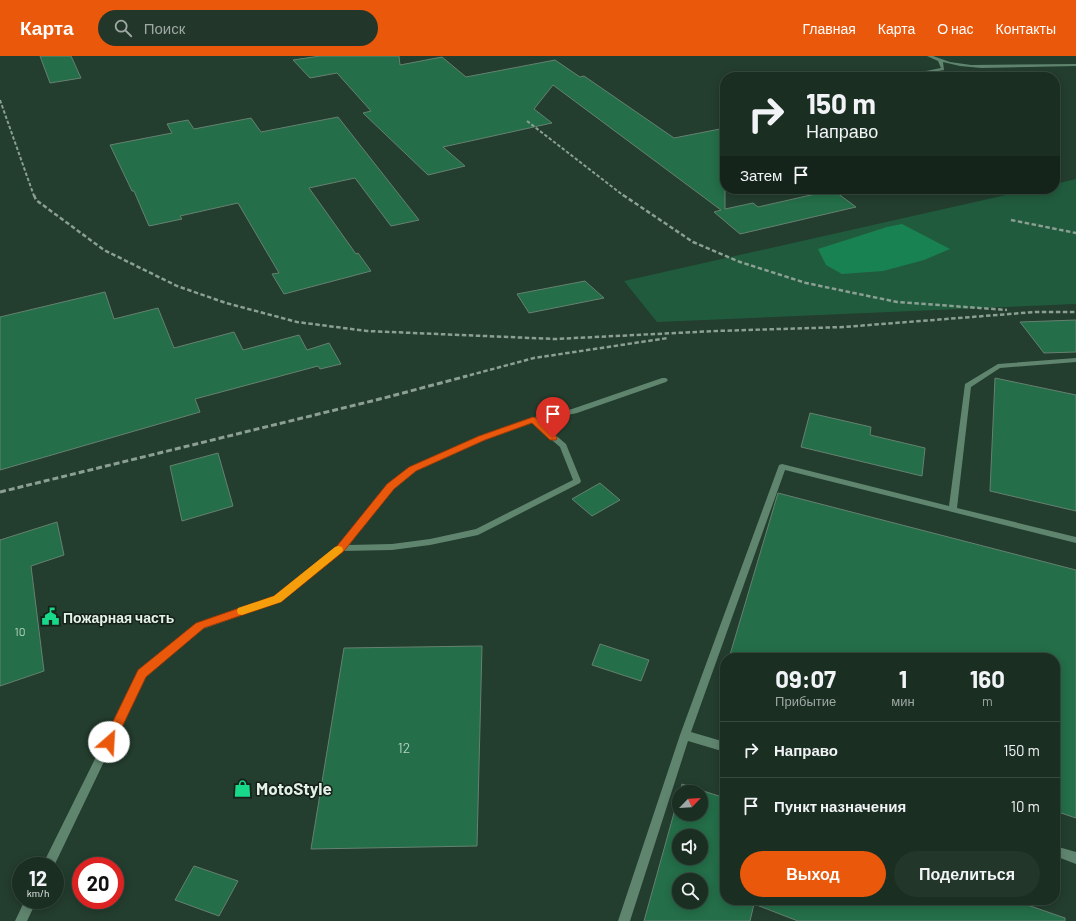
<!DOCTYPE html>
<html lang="ru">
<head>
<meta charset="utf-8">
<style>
  body { margin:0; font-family:Barlow,sans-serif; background:#23362a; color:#f1f3f6; height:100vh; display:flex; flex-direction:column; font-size:15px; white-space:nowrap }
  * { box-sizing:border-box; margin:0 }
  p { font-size:13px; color:#9fa8a5 }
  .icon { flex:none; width:22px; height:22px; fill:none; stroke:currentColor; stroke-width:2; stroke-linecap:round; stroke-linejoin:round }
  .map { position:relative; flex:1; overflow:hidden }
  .side { position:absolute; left:720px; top:597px; width:340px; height:252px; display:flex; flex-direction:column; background:#1a2e22; border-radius:16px; box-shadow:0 2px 10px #0003,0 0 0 1px #384a40 }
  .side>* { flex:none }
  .guide { position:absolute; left:720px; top:16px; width:340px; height:122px; border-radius:16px; box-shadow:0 2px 10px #0003,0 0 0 1px #384a40; background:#1a2e22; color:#f1f3f6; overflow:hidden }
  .needle { width:26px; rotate:65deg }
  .buttons { position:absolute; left:672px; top:729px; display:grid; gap:8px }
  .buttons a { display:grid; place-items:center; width:36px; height:36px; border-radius:50%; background:#1a2e22; box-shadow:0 2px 10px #0003,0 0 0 1px #384a40; font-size:20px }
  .speed { position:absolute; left:12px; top:801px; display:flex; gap:8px; font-size:20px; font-weight:700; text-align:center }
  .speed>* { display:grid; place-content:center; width:52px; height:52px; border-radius:50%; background:#1a2e22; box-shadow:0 2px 10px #0003,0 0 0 1px #384a40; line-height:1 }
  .speed small { font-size:10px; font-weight:400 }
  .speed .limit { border:6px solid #d22; background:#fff; color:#111 }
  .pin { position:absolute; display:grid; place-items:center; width:34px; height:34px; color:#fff; margin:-41px -17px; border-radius:50% 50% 50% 0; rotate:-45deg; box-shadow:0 0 4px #0007 }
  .pin .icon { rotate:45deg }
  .me { position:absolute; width:44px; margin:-22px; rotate:26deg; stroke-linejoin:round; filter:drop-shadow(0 0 3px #0008) }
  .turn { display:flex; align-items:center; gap:14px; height:84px; padding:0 20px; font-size:18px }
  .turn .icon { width:52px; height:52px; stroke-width:2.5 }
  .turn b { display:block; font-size:28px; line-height:34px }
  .then { display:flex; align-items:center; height:38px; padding:0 20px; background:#0003; gap:8px; font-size:15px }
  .eta { display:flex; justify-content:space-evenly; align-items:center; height:68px; text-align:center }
  .eta b { font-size:24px; font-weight:700; line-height:28px }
  .button { display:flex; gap:8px; margin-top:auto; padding:8px 20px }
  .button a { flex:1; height:46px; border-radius:24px; background:#ea580c; color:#fff; font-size:16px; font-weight:700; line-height:46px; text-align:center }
  .button a+a { background:#23362a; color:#f1f3f6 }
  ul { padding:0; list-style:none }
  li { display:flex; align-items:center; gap:12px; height:56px; padding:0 20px; border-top:1px solid #384a40 }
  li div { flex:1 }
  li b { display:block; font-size:15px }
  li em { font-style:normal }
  header { display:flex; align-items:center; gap:24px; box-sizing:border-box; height:56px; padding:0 20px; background:#ea580c; color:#fff }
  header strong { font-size:19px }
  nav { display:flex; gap:22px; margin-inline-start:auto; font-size:14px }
  .search { width:280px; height:36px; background:#23362a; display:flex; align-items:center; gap:10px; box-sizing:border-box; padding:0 14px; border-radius:22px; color:#9fa8a5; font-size:15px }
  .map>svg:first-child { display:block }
  .green { fill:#215b3d }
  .water { fill:#198253 }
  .building { fill:#246e49; stroke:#668170; fill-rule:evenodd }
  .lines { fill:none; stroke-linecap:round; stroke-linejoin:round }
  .lane { fill:#60856f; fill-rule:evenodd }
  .rail-far2 { stroke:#8b9f93; stroke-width:2; stroke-dasharray:3.5 2; stroke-linecap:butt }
  .rail-far1 { stroke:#8b9f93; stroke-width:2.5; stroke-dasharray:4.5 2.5; stroke-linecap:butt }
  .rail { stroke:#8b9f93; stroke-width:3; stroke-dasharray:6 3; stroke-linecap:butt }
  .route { fill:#ea580c; stroke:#983908 }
  .slow { fill:#f59e0b }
  .labels { text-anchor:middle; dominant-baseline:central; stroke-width:3; stroke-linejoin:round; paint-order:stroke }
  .number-label { font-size:12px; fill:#b3d1c0 }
  .poi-label { font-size:14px; font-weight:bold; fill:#e3f2e8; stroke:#16211a; text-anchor:start }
  .near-number-label { font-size:14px; fill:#b3d1c0 }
  .near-poi-label { font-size:17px; font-weight:bold; fill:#e3f2e8; stroke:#16211a; text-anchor:start }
</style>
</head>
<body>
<header>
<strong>Карта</strong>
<div class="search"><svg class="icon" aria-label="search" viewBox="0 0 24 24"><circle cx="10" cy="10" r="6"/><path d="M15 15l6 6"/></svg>Поиск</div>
<nav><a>Главная</a><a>Карта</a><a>О нас</a><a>Контакты</a></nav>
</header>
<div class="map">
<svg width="1076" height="865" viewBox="0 0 1076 865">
  <rect width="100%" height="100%" fill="#233d2e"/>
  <path class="green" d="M1076 123V248L657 266 624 225 1032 133H1055V128Z"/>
  <path class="water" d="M902 168 950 193 924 204 883 215 842 218 826 209 818 193 887 171Z"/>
  <path class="building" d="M40 0H71L81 22 50 27Z
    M320 0H399L400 9 442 1 466 21 555 4 580 21 584 20 674 82 725 72V153L753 147 758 151 833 134 856 151 740 178 714 156 721 154 553 29 534 53 552 67 443 91 465 110 428 119 363 57 371 55 337 17 310 22 293 4Z
    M338 61 419 164 391 170 355 122 309 132 356 198 358 197 371 215 284 238 272 218 279 217 238 147 180 160 182 163 149 170 134 135H132L110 89 172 77 167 68 188 64 194 73 251 62 261 76Z
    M585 225 604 242 529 257 517 238Z
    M105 236 114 263 158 252 174 292 234 276 243 294 299 279 307 294 329 287 341 308 320 313 318 310 195 343 200 356 0 414V261Z
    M1076 264V296L1044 297 1020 266Z
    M995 322 1076 339V455L990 435Z
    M810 357 871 371 870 379 925 392 922 420 801 391Z
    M218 397 233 450 182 465 170 410Z
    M600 427 620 444 592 460 572 443Z
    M778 437 1076 514V762L1055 755V602H729Z
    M57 466 64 499 31 510 44 615 0 630V484Z
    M600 588 649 604 641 625 592 609Z
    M482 590 477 790 311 793 344 592Z
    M682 728 725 742V844H1013L1065 862V865H798L754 848 750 865H644L679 739V758H701V736H680ZM679 780H701V802H679ZM679 824H701V846H679Z
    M194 810 238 825 219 860 175 844Z"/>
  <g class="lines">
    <path class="lane" d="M927 0H933L950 6 971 9 1076 8V10L981 12 960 10 943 6 944 14 904 21H895L941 12 938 5Z
      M1076 302V306L1000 312 971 331 957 452 1076 481V487L785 414 691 676 725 686V696L688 685 630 865H618L680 679 779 409 782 408 949 450 965 328 998 308Z
      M662 322H666L668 324 666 326 577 357 539 365 566 388 581 425 580 427 478 479 430 489 392 494 342 495 281 545 203 573 145 620 54 810H42L139 614 197 567 275 541 337 490 388 429 410 411 479 380 530 362 572 353ZM532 367 560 391 573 424 476 473 430 483 392 488 348 489 394 433 416 415 485 384Z
      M1055 790 1076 796V808L1055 800Z
      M25 844H37L27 865H15Z"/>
    <path class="rail-far2" d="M0 44 34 140
      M527 65 624 140"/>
    <path class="rail-far1" d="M34 139 36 144 104 194 177 230 226 247 297 266 367 275 555 283 716 275 844 271 1035 256H1076
      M623 139 693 186 740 206 806 227 897 246 1007 254
      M1011 164 1076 177
      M463 321 534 302 668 282"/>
    <path class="rail" d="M0 436 384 342 467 320"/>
  </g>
  <path class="route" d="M533 361 536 362 556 380 557 382 556 384H550L532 367 485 384 416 415 394 433 344 495 281 546 204 572 146 621 113 690 109 691 104 690 103 686 138 614 196 567 274 540 337 490 387 428 409 411 479 380Z"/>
  <path class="slow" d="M338 490 342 491 343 494 342 496 281 546 242 559 238 558 237 555 238 552 274 540 335 491Z"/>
  <defs>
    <symbol id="civic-bare" viewBox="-9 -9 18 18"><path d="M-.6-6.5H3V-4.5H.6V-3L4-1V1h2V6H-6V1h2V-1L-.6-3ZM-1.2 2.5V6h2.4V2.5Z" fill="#17d989" stroke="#16211a" stroke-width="2.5" paint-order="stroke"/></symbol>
    <symbol id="shop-bare" viewBox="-9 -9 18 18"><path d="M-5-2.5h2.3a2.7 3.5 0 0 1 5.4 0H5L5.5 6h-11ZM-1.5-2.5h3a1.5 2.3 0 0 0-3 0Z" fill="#17d989" stroke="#16211a" stroke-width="2.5" paint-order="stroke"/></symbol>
  </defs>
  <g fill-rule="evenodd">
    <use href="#civic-bare" x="38" y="548" width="25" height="25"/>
    <use href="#shop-bare" x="230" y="720" width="25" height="25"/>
  </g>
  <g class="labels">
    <g class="number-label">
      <text x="20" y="575">10</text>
    </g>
    <g class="poi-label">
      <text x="63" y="561">Пожарная часть</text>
    </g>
    <g class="near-number-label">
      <text x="404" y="691">12</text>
    </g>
    <g class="near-poi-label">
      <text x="256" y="732">MotoStyle</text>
    </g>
  </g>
</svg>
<div class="buttons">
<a><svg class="needle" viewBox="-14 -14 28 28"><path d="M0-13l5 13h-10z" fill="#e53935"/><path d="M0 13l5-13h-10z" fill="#9fa8a5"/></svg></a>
<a><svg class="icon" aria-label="sound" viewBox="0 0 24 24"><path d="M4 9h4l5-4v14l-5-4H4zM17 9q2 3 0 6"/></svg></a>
<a><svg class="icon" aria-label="search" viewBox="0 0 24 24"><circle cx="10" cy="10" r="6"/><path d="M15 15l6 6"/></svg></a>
</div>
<div class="speed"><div>12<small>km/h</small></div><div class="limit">20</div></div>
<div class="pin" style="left:553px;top:382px;background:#d93025"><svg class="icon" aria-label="arrive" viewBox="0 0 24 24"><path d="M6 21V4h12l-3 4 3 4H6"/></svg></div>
<svg class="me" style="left:109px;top:686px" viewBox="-20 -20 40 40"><circle r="19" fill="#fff"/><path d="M0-13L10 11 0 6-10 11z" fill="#ea580c"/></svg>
<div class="guide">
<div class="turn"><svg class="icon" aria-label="right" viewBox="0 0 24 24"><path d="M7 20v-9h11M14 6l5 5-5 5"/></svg><div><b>150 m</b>Направо</div></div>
<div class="then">Затем<svg class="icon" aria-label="arrive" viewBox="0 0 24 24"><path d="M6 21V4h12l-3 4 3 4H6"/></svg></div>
</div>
<section class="side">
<div class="eta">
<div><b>09:07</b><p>Прибытие</p></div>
<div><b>1</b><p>мин</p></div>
<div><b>160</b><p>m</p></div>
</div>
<ul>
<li><svg class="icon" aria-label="right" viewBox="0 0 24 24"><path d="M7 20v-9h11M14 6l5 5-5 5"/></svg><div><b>Направо</b></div><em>150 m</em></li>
<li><svg class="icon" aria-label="arrive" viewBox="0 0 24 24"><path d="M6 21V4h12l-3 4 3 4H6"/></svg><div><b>Пункт назначения</b></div><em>10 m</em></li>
</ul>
<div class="button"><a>Выход</a><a>Поделиться</a></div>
</section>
</div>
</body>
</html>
